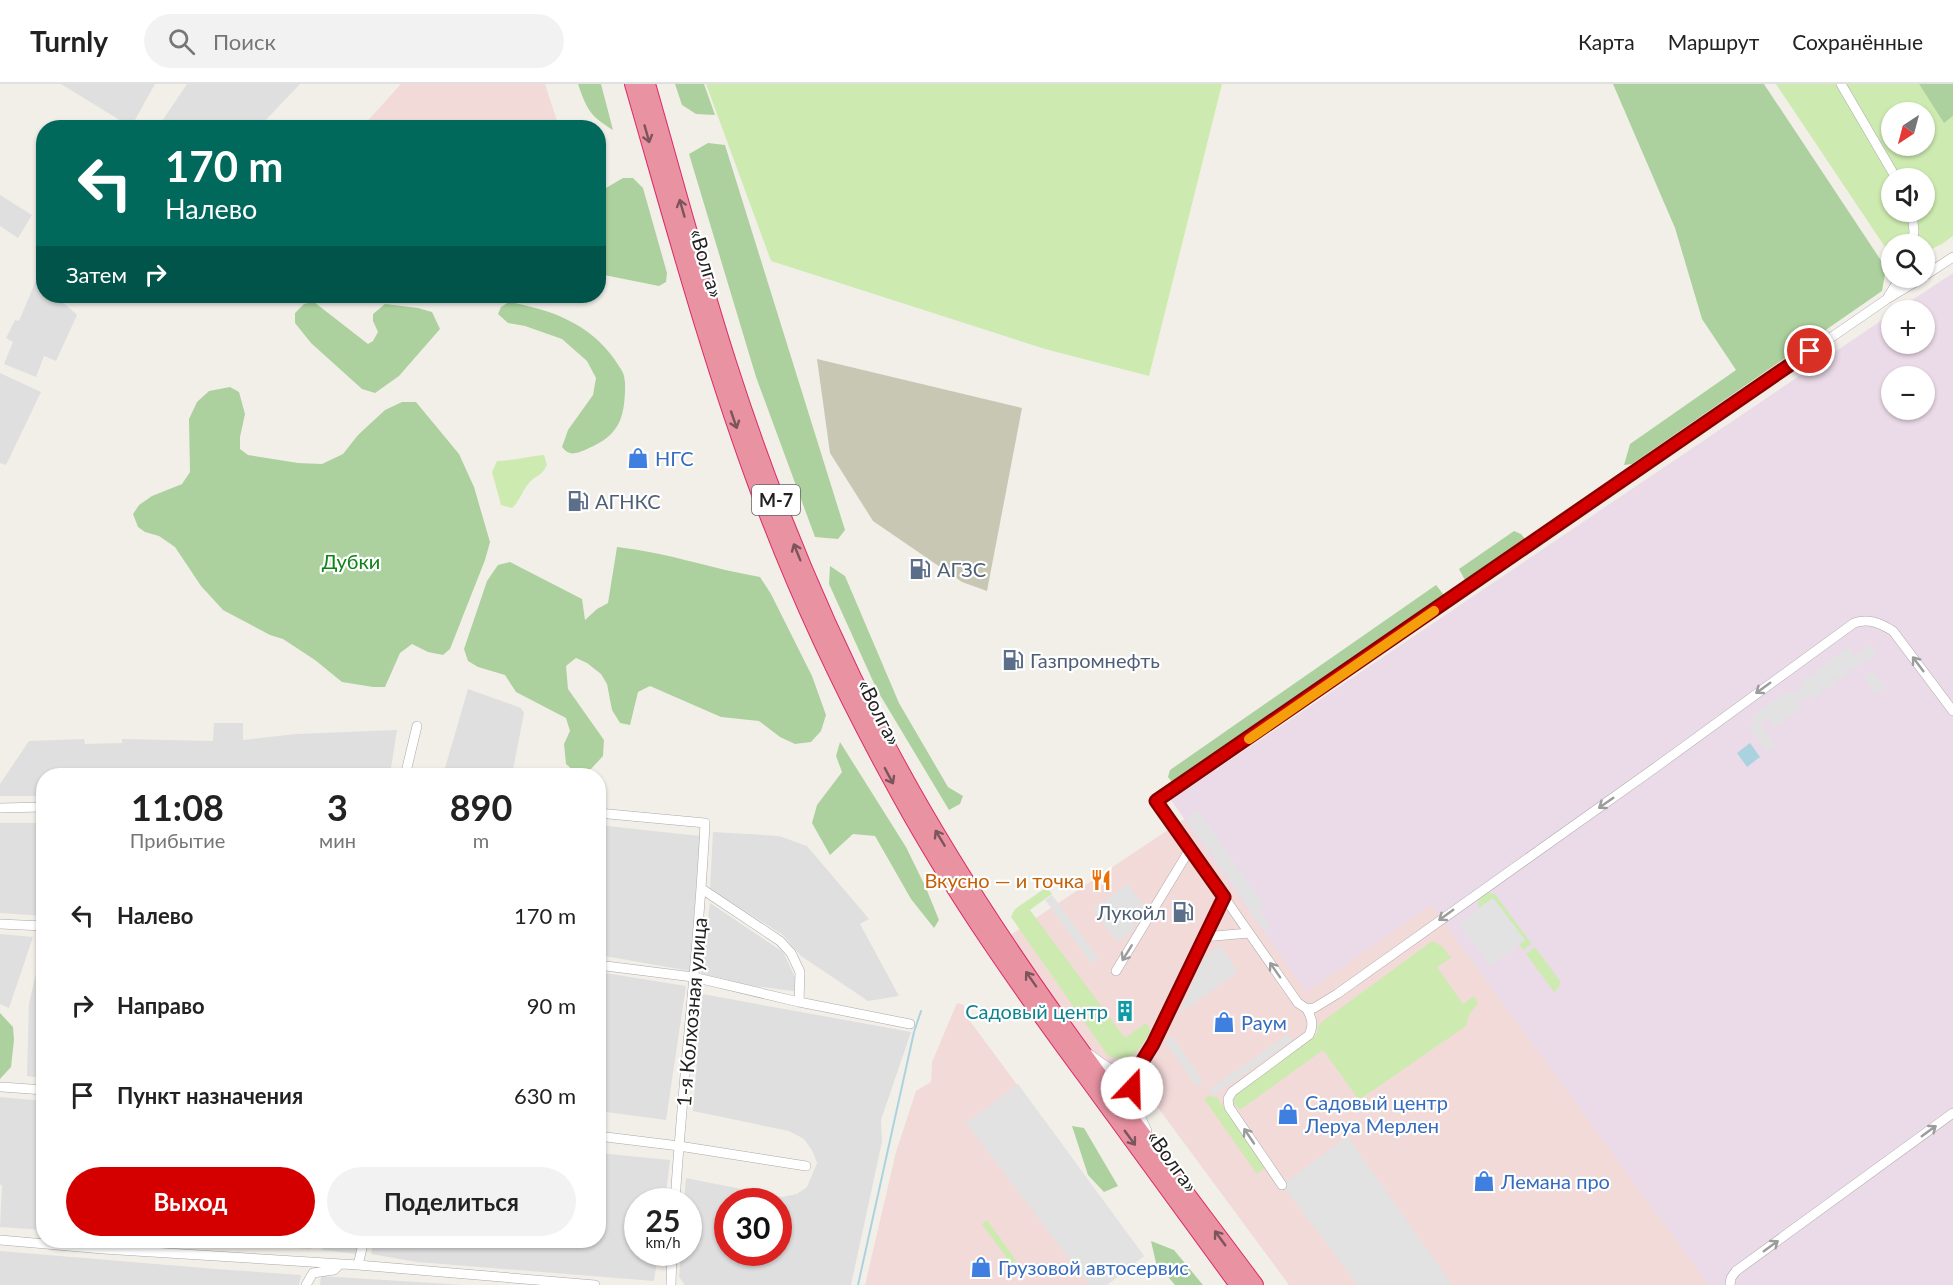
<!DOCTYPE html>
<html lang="ru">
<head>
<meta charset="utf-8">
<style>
  body { margin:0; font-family:Lato,sans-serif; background:#f2f2f2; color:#222; height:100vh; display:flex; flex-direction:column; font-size:22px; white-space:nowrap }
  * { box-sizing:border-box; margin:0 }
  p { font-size:20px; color:#767676 }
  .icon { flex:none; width:33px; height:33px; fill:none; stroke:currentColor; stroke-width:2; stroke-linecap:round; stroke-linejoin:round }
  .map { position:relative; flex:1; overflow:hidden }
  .details { position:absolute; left:36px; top:684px; width:570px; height:480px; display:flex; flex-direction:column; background:#fff; border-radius:24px; box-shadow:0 2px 4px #0004 }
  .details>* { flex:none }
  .banner { position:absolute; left:36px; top:36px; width:570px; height:183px; border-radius:24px; box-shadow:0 2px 4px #0004; background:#00695c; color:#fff; overflow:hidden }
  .needle { width:39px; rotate:216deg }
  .controls { position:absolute; left:1881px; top:18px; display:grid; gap:12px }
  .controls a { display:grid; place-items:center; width:54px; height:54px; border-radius:50%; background:#fff; box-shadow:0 2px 4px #0004; font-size:30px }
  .speed { position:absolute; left:624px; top:1104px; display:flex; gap:12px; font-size:30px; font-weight:700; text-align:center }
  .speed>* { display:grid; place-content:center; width:78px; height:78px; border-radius:50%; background:#fff; box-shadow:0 2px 4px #0004; line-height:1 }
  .speed small { font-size:15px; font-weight:400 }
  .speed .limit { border:9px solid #d22; background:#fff; color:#111 }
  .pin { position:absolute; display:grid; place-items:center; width:51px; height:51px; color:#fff; margin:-26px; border:3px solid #fff; border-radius:50%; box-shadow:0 2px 6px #0007 }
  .me { position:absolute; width:66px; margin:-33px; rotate:21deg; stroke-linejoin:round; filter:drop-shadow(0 0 4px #0008) }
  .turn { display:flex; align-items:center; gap:21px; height:126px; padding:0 30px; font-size:27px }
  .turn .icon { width:78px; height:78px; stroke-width:2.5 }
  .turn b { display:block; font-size:42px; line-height:51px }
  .then { display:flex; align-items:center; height:57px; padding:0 30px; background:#0003; gap:12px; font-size:22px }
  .eta { display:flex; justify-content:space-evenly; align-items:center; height:102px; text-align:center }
  .eta b { font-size:36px; font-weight:700; line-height:42px }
  .action { display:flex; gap:12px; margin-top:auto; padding:12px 30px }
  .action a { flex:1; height:69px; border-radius:36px; background:#d40000; color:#fff; font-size:24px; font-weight:700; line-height:69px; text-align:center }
  .action a+a { background:#f2f2f2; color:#222 }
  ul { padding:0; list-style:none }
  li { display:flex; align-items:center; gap:18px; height:90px; padding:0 30px }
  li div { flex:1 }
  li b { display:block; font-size:22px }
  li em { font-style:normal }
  header { display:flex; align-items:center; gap:36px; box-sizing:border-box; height:84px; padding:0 30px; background:#fff; border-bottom:2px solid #e0e0e0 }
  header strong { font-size:28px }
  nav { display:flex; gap:33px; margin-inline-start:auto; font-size:21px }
  .search { width:420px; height:54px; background:#f2f2f2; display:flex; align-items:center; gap:15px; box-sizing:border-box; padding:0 21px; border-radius:33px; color:#767676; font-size:22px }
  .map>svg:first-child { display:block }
  .residential { fill:#e0dfdf; fill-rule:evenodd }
  .commercial { fill:#f2dad9 }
  .industrial { fill:#ebdbe8; fill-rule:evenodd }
  .construction { fill:#c7c7b4 }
  .grass { fill:#cdebb0; fill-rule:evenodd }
  .forest { fill:#add19e }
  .parking { fill:#e2e2e2 }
  .water { fill:#aad3df }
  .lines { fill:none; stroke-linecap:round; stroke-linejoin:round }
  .stream { stroke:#aad3df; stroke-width:2 }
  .street-casing { stroke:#a9a9a9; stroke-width:10 }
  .highway-casing { stroke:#dc2a67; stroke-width:18 }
  .street { stroke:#fff; stroke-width:9 }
  .highway { stroke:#e892a2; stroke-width:16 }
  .oneway { stroke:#7b545c }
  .oneway2 { stroke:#9c9c9c }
  .route-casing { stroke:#8a0000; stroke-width:15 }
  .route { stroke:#d40000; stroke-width:10 }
  .slow { stroke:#f59e0b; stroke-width:10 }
  .labels { text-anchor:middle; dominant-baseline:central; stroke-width:4.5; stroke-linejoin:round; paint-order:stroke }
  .shield { fill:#fff; stroke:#646464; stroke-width:1.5 }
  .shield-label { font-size:18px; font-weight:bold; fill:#222 }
  .street-label { font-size:20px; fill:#222; stroke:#fff }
  .shop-label { font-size:20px; fill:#366cbe; stroke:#fff; text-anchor:start }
  .service-label { font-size:20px; fill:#4e5e75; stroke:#fff; text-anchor:start }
  .park-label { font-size:20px; fill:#0c8416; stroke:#fff }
  .food-label { font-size:20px; fill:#c56008; stroke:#fff; text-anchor:end }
  .culture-label { font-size:20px; fill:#0d838f; stroke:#fff; text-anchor:end }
</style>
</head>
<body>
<header>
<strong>Turnly</strong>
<div class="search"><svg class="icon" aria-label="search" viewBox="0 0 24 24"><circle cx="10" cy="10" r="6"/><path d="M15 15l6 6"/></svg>Поиск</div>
<nav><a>Карта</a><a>Маршрут</a><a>Сохранённые</a></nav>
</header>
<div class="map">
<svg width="1953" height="1201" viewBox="0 0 1953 1201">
  <rect width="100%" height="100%" fill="#f2efe9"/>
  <path class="residential" d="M61 0H155L131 43Z
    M187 0H300L259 43H158Z
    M0 111 32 131 18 154 0 142Z
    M37 194 43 200 44 212H56L77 231 56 277 44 272 36 293 4 280 13 258 6 254 15 236 19 237Z
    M0 289 41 308 6 381 0 379Z
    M468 605 521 624 524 629 512 691H443Z
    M214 639H243V656L296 650 397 646 390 691 44 692 43 712H0V700L29 657 84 655 85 660 122 659V655L213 657Z
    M0 739H43V832L0 829Z
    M598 741 700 752 690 887 599 871Z
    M713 748 779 752 807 762 869 835 860 840 899 912 868 917 801 872 783 851 710 805Z
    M710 819 783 868 795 893 794 907 739 900 701 890Z
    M0 850 33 853 9 924 0 920Z
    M43 861 44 994H43L27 992 29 919Z
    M599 888 686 902 666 1036 599 1027Z
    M702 910 911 948 881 1036 882 1058 851 1201H685L679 1193 681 1169 688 1168V1118L684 1117 686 1094 782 1113 797 1110 807 1103 817 1079 812 1066 804 1055 789 1047 693 1027ZM728 1118H778V1168H728Z
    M0 1013 43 1017V1146L0 1143 2 1102 0 1100Z
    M599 1069 670 1076 665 1117 638 1118V1168L658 1169 654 1197 417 1178 371 1170 374 1157 598 1156Z
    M194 1157 312 1156V1157L311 1165Z
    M323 1157H360L357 1170 322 1166Z
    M0 1167 216 1185 301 1191 299 1201H0Z
    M321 1192 465 1201H320Z"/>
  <path class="commercial" d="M401 0H545L559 43H362Z
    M1321 644 1953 1201H1289L1153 1017 1134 1031 1006 854Z
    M957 919 964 921V929L1144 1172 1107 1201H865L896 1068 916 1007 931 998 932 978Z"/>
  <path class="industrial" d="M1953 189V1201H1709L1431 821 1306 908 1171 716 1891 230 1892 260H1924V226H1897ZM1892 292H1924V326H1892Z"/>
  <path class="construction" d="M817 275 1022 324 987 507 962 498 873 437 830 369Z"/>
  <path class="grass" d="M706 0H1222L1149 292 1045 265 771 177Z
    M1776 0H1919L1944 38 1953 32V152L1942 160 1925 168 1924 160H1892L1891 172ZM1892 28H1924V62H1892ZM1892 94H1924V128H1892Z
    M544 371 547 381C540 394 537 390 529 399 522 407 520 417 512 424L501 421 492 388 497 377C513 377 528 372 544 371Z
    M1047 803 1052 810 1030 826 1125 954 1146 939 1151 947C1139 966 1133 980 1108 972L1011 833 1015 825Z
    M1490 809 1495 810 1532 860 1523 866 1519 860 1525 856 1493 814 1479 824C1476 815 1481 810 1490 809Z
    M1432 857 1443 863 1451 874 1437 883 1463 920 1474 912 1478 919 1469 931 1466 942 1359 1016 1323 966 1240 1026 1233 1018 1236 1011 1316 951 1319 940Z
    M1535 863 1560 897 1559 903 1554 908 1526 870Z
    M1211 1011 1213 1014 1216 1012 1266 1083 1257 1090 1204 1015Z
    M987 1136 1016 1176 1011 1180 982 1140Z"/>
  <path class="forest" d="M578 0H601L613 46C590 32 587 26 578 0Z
    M675 0H704L715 31 696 30 682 21Z
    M1613 0H1764L1886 184 1882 207 1632 380 1624 381 1630 360 1736 286 1702 235 1675 144Z
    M1919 0H1953V32L1944 39Z
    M708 59 725 61 845 446 838 455 815 453 756 293 689 70Z
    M623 94H633L643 104 667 189 666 198 659 202 599 190V108Z
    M314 218 368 260 373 257 378 248 373 237V230L385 220 418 224 432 228 440 245 399 292 375 309 362 305 311 259 295 239V229L304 220Z
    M509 218C552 226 589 239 615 276 618 281 623 287 624 292 626 301 625 311 624 320 621 346 608 356 585 366 575 370 569 372 562 363L568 346 593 311 596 294 587 277 562 255 525 242 508 239 498 230 501 223Z
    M230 303 239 308 245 330 240 353V365L248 371 298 379 322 380 343 370 358 351 385 326 402 318H416L459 370 474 403 490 458 485 476 450 565 443 571 428 568 412 560 400 569 385 603H373L342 598 315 576 283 555 270 551 223 526 201 502 175 463 159 452 145 448 138 443 133 430 139 421 152 412 182 400 190 388 189 335 197 318 209 307Z
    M1514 447 1521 450 1525 455 1465 496 1459 485Z
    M617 463C666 468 712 485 760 493L771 510 812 592 826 631 821 647 811 658 795 660 780 653 759 637 721 633 650 602 638 608 630 641 620 639 612 626 607 600 601 590 587 579 576 574 566 582 568 605 604 656 603 672 591 685 574 687 566 680 564 660 570 647 566 634 516 608 505 591 478 583 468 577 464 565 487 497 498 481 510 478 582 515 585 536 597 525 608 519Z
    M830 482 845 492 899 619 948 703 963 712 960 720 949 726 877 606 829 500Z
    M1436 501 1444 511 1172 698 1168 693 1170 686Z
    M840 658 906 763 926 804 939 836 934 844 911 815 875 752 853 750 830 771 812 739 817 721 842 688 836 672Z
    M0 929 13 943 14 956 11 983 0 995Z
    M1072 1042 1084 1044 1118 1102 1104 1108 1088 1091Z
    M1151 1157 1174 1166 1203 1201H1175L1156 1179Z"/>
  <path class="parking" d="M1870 561 1876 570 1865 578 1861 573 1859 575 1862 579 1852 587 1848 583 1846 585 1849 589 1839 596 1835 592 1833 594 1837 598 1826 605 1823 601 1821 603 1824 607 1814 614 1811 610 1798 619 1801 624 1775 643 1768 634 1760 640 1776 662 1767 668 1749 643 1755 638 1752 632 1787 607 1791 611 1804 602 1801 597 1811 590 1815 594 1817 593 1814 588 1824 580 1828 585 1830 583 1826 579 1837 571 1840 575 1842 574 1839 570 1848 563 1855 572Z
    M1872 587 1885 604 1876 610 1864 593Z
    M1198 727 1264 821 1258 826 1270 842 1265 847 1187 735Z
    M1128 800 1147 826 1131 837 1136 844 1117 858 1093 825Z
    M1052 811 1099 875 1092 880 1045 816Z
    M1493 814 1525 856 1490 882 1459 839Z
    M1220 861 1238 888 1180 929 1203 875Z
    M1288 950 1292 956 1213 1012 1209 1006Z
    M1172 952 1203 997 1196 1002 1165 957Z
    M1018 1000 1144 1172 1107 1201H1089L966 1039Z
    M1348 1052 1362 1073 1452 1201H1358L1282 1101Z"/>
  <path class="water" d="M1750 659 1760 673 1747 683 1737 669Z"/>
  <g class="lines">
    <path class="stream" d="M858 1201 914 948 921 927"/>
    <defs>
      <path id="street" d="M1841 0 1896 94
        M1912 160 1914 148 1912 128
        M1924 192 1953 173
        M1922 194 1887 215 1157 717 1298 919 1307 925 1314 924 1337 910 1659 681 1854 539C1869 534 1880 539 1893 547L1953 627
        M1888 213 1900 194
        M405 692 417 642
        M0 724 44 723
        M598 729 705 739C699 866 683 991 675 1118
        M702 805 780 857 791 869 800 888 799 918
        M0 840 44 842
        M1203 853 1249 849
        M598 881 693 893 799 918 910 940
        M1116 887 1190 765
        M1089 970C1109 984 1116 994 1140 981
        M2 1003 44 1006
        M1147 1047 1135 1021 1132 1004 1134 994 1153 960 1172 917 1224 813
        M598 1052 679 1062 806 1082
        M1282 1101 1229 1023 1228 1015 1232 1008 1309 951C1314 941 1312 935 1307 925
        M0 1156 103 1165 358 1181 595 1201
        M358 1181 364 1156
        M306 1201 313 1189 334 1186 339 1181
        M671 1201 672 1168
        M1730 1201 1731 1194 1736 1187 1953 1029"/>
      <path id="highway" d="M633 0C673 138 710 276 760 410 799 515 847 616 901 713 956 813 1021 905 1089 997 1138 1065 1188 1133 1238 1201
        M647 0C674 94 699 189 729 282 769 407 820 531 880 648 981 844 1123 1024 1255 1201"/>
    </defs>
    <use href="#street" class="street-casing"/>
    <use href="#highway" class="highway-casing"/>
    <use href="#street" class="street"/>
    <use href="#highway" class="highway"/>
  </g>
  <defs><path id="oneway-shaft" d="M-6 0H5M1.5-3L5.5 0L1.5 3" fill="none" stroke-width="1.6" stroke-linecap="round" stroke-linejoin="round" transform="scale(1.5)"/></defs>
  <g class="oneway">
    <use href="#oneway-shaft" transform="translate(647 50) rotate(74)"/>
    <use href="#oneway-shaft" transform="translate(682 124) rotate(-106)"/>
    <use href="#oneway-shaft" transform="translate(734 336) rotate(71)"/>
    <use href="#oneway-shaft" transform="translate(797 468) rotate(-112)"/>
    <use href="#oneway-shaft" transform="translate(889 692) rotate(62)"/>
    <use href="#oneway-shaft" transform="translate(940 754) rotate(-121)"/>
    <use href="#oneway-shaft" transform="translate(1031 895) rotate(-125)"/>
    <use href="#oneway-shaft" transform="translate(1130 1054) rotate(54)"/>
    <use href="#oneway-shaft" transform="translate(1220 1154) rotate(-126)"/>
  </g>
  <g class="oneway2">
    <use href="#oneway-shaft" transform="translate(1918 580) rotate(-127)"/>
    <use href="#oneway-shaft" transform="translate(1763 604) rotate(144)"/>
    <use href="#oneway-shaft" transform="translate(1606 719) rotate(145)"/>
    <use href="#oneway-shaft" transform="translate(1446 831) rotate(144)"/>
    <use href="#oneway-shaft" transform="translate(1127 869) rotate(122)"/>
    <use href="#oneway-shaft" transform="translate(1275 886) rotate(-125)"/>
    <use href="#oneway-shaft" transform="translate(1929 1047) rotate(-36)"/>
    <use href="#oneway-shaft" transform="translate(1249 1052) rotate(-124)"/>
    <use href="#oneway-shaft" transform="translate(1771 1162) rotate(-36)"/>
  </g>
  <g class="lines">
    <defs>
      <path id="route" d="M1132 1004 1140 981 1153 960 1224 813 1156 717 1810 267"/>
    </defs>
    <use href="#route" class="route-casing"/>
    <use href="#route" class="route"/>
    <path class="slow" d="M1249 655 1434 527"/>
  </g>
  <defs>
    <symbol id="shop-bare" viewBox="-9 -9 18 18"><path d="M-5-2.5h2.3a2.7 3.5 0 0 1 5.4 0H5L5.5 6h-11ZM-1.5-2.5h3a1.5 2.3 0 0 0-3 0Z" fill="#3f7fe0" stroke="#fff" stroke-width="2.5" paint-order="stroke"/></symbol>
    <symbol id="fuel-bare" viewBox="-9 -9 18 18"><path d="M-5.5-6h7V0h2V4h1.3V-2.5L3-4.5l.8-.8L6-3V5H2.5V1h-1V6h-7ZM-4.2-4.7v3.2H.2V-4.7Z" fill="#5c6f8a" stroke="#fff" stroke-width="2.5" paint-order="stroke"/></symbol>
    <symbol id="restaurant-bare" viewBox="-9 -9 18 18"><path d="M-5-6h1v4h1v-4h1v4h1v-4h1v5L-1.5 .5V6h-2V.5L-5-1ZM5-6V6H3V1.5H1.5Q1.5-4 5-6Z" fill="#e8710a" stroke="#fff" stroke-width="2.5" paint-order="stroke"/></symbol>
    <symbol id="building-bare" viewBox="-9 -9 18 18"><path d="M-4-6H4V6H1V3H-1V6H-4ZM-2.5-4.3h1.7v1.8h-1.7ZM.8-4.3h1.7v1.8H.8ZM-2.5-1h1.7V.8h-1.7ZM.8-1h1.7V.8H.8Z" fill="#0f9aa8" stroke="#fff" stroke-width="2.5" paint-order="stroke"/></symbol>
  </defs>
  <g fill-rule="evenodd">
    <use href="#shop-bare" x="623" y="359" width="30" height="30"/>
    <use href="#fuel-bare" x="563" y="402" width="30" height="30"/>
    <use href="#fuel-bare" x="905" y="470" width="30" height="30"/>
    <use href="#fuel-bare" x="998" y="561" width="30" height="30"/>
    <use href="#restaurant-bare" x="1086" y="781" width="30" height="30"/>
    <use href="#fuel-bare" x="1168" y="813" width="30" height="30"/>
    <use href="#building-bare" x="1110" y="912" width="30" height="30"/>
    <use href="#shop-bare" x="1209" y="923" width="30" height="30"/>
    <use href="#shop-bare" x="1273" y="1015" width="30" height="30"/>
    <use href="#shop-bare" x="1469" y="1082" width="30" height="30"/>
    <use href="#shop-bare" x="966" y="1168" width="30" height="30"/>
  </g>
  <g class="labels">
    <rect class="shield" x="752" y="401" width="48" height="30" rx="4.5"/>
    <g class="shield-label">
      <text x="776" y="416">М-7</text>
    </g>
    <g class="street-label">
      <text transform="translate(707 179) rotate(73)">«Волга»</text>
      <text transform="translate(880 628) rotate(63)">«Волга»</text>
      <text transform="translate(691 928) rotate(-85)">1-я Колхозная улица</text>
      <text transform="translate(1173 1077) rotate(54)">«Волга»</text>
    </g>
    <g class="shop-label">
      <text x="655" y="374">НГС</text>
      <text x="1241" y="938">Раум</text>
      <text x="1305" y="1018">Садовый центр<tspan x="1305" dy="23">Леруа Мерлен</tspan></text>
      <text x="1501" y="1097">Лемана про</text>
      <text x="998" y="1183">Грузовой автосервис</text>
    </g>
    <g class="service-label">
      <text x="595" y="417">АГНКС</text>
      <text x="937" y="485">АГЗС</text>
      <text x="1030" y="576">Газпромнефть</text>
      <text x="1166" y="828" text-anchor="end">Лукойл</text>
    </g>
    <g class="park-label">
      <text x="351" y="477">Дубки</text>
    </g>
    <g class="food-label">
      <text x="1084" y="796">Вкусно — и точка</text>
    </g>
    <g class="culture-label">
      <text x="1108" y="927">Садовый центр</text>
    </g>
  </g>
</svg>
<div class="controls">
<a><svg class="needle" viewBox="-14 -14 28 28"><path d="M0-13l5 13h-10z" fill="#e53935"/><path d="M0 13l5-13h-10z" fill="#767676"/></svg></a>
<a><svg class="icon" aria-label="sound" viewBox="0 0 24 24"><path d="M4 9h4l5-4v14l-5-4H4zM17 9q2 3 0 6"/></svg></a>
<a><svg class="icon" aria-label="search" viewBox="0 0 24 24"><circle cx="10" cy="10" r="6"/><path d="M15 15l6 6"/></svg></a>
<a>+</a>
<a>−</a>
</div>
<div class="speed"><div>25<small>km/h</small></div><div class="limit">30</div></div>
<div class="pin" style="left:1810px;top:267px;background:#d93025"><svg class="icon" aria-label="arrive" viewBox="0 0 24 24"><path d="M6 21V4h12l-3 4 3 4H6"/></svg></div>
<svg class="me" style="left:1132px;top:1004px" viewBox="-20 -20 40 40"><circle r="19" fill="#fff"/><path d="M0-13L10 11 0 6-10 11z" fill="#d40000"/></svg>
<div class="banner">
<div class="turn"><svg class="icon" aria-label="left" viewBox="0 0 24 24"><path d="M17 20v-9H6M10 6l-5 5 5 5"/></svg><div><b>170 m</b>Налево</div></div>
<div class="then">Затем<svg class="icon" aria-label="right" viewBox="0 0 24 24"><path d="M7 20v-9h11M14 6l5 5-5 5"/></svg></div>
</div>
<section class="details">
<div class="eta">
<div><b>11:08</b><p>Прибытие</p></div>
<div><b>3</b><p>мин</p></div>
<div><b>890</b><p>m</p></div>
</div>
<ul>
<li><svg class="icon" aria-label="left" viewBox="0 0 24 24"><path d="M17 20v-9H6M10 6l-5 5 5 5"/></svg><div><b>Налево</b></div><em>170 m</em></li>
<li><svg class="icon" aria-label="right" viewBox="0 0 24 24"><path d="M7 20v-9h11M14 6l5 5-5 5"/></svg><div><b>Направо</b></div><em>90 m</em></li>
<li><svg class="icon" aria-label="arrive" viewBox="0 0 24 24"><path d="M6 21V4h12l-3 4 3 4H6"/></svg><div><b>Пункт назначения</b></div><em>630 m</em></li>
</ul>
<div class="action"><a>Выход</a><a>Поделиться</a></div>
</section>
</div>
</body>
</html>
